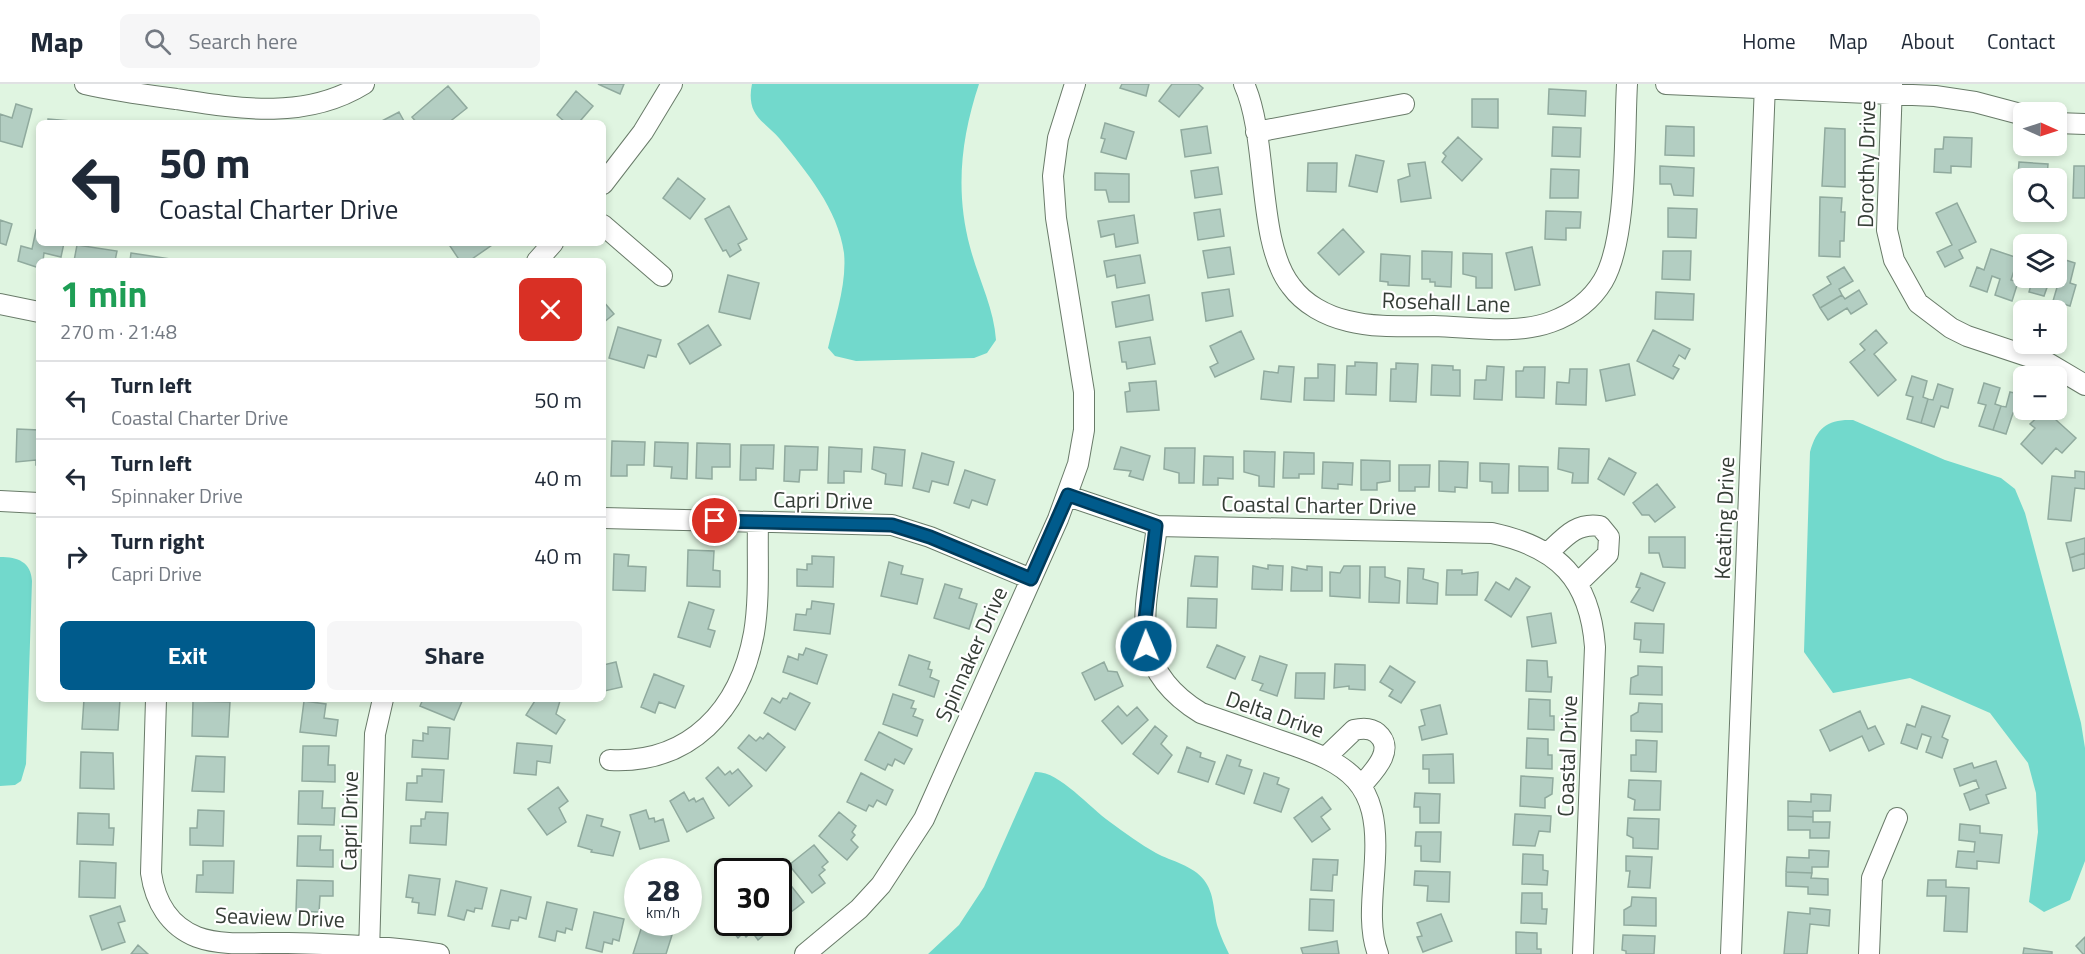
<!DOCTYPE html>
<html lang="en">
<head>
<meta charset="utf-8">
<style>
  body { margin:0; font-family:"Titillium Web",sans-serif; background:#f6f6f7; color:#1f2937; height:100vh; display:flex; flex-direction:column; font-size:22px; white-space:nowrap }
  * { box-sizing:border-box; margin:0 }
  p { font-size:20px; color:#747a83 }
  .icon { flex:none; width:33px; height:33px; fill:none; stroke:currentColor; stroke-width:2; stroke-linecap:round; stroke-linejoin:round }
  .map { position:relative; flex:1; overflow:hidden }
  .drawer { position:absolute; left:36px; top:174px; width:570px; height:444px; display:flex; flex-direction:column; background:#fff; border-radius:9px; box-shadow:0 3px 9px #0003 }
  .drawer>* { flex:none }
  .hud { position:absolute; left:36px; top:36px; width:570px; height:126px; border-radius:9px; box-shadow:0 3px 9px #0003; background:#fff; color:#1f2937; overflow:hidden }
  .needle { width:39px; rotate:93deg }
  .fabs { position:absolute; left:2013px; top:18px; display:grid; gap:12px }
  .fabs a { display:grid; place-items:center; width:54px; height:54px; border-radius:9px; background:#fff; box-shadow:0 3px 9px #0003; font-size:30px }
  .speed { position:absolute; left:624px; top:774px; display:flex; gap:12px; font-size:30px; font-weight:700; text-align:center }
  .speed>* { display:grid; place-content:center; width:78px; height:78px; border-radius:50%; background:#fff; box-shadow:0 3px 9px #0003; line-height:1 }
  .speed small { font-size:15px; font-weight:400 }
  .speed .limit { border:3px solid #111; border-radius:9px; background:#fff; color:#111 }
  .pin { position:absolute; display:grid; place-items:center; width:51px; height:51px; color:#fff; margin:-26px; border:3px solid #fff; border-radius:50%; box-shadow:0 2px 6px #0007 }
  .me { position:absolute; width:66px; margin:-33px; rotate:359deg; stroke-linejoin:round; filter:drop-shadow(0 0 4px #0008) }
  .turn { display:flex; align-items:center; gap:21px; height:126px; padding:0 24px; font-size:27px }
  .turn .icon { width:78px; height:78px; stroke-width:2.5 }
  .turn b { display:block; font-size:42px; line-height:51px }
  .round { display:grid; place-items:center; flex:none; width:63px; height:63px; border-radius:9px; background:#f6f6f7 }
  .head { display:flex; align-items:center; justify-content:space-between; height:102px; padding:0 24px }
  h1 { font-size:36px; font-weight:700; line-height:45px; color:#1e9e55 }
  .primary-button { display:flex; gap:12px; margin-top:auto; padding:12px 24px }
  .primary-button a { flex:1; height:69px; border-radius:9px; background:#005b8c; color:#fff; font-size:24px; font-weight:700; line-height:69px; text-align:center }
  .primary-button a+a { background:#f6f6f7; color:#1f2937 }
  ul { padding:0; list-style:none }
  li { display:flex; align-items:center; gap:18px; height:78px; padding:0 24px; border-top:2px solid #e0e1e3 }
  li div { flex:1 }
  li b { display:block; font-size:22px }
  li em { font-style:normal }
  header { display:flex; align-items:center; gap:36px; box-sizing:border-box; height:84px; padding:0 30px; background:#fff; border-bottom:2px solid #e0e1e3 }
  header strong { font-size:28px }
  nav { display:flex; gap:33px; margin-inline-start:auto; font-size:21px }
  .search { width:420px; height:54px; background:#f6f6f7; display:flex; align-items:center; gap:15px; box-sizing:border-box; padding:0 21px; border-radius:9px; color:#747a83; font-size:22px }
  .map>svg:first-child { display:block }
  .water { fill:#72d9cc }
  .building { fill:#b3cec2; stroke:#90aa9e; stroke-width:1.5 }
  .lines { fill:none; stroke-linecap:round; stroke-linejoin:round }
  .minor-casing { stroke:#697b69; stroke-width:22 }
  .minor { stroke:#fff; stroke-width:20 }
  .route-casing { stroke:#003b5b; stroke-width:15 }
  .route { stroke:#005b8c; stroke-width:10 }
  .labels { text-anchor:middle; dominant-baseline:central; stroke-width:4.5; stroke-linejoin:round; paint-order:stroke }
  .street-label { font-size:22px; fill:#353d36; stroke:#fff }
</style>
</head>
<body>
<header>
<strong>Map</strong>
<div class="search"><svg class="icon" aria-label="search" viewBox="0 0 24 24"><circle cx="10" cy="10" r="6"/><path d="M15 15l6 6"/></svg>Search here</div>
<nav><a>Home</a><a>Map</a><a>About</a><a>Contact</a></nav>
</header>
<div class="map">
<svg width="2085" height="870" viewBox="0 0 2085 870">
  <rect width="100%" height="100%" fill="#e0f5e1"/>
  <path class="water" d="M752 0H979C961 54 955 107 970 163 978 194 994 224 996 256L987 269 974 274 856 277 835 272 828 264C835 234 847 200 844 169 838 125 806 87 779 54 772 46 758 36 754 27 750 19 750 9 752 0Z
    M1853 336 1945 376 2001 394 2015 405 2025 429 2081 639 2085 664V777L2070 816 2044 828 2029 818 2038 748 2036 709 2028 679 1990 629 1910 594 1833 609 1804 568 1810 368C1817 343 1828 335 1853 336Z
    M0 473C18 473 31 478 32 497L26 680 21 697 15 701 0 702Z
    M1035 688C1058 686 1089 723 1110 738 1125 749 1140 760 1156 769 1171 777 1194 782 1204 796 1215 810 1213 828 1218 844 1221 853 1225 862 1229 870H928L959 841 984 803Z"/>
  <path class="building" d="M598 0H624L620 10Z
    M1122 0H1149L1146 12 1120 4Z
    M1172 0H1198L1203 4 1179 33 1159 17Z
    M448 2 467 24 448 39H417L412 33Z
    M1549 5 1586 7 1585 32 1548 30Z
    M576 7 593 22 581 36 585 39H566L557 31Z
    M1472 15H1498V44L1472 43Z
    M16 20 32 25 22 63 0 57V30L12 34Z
    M399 28 405 39H378Z
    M48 35 82 38V39H48Z
    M1105 39 1134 48 1126 75 1101 68 1105 55 1101 54Z
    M1207 42 1211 69 1185 73 1181 46Z
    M1666 42 1694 43V72L1665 71Z
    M1553 43 1581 44 1580 73 1552 72Z
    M1825 44 1845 45V103L1822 102Z
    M1458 53 1482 75 1462 97 1442 78 1446 72 1443 69Z
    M1944 53 1972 54 1971 83 1951 82V89L1934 88 1935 65H1943Z
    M1356 71 1384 77 1377 108 1349 102Z
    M1425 78 1431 114 1401 118 1398 96 1410 92 1408 80Z
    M2019 78 2048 80 2047 94H2024V120H2016Z
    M1308 79H1337L1336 108 1307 107Z
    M1660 82 1694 84 1693 112 1674 111 1671 100H1660Z
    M2074 82H2085V114H2073Z
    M1218 83 1222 110 1195 114 1191 87Z
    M1551 85 1579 86 1578 114H1550Z
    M1095 89 1129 90V118H1109L1106 106H1095Z
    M678 94 705 115 690 135 663 114Z
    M1820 113 1842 114 1841 128H1845L1844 157H1840V173L1819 172Z
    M1957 119 1976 158 1959 166 1963 174 1945 183 1937 168 1952 161 1936 129Z
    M729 122 747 155 738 160 741 166 730 173 726 166 723 167 705 135Z
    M1668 124 1697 125 1696 154 1668 153Z
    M1220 125 1224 152 1198 156 1194 129Z
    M1546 127 1581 128 1580 144H1566V156L1545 155Z
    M1134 131 1138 159 1116 163 1114 150 1101 153 1098 137Z
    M0 136 12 140 6 161 0 159Z
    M1343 145 1364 168 1339 191 1318 169Z
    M36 146 39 147V159H64L61 173 44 169 43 177H39V184L18 177 21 162 32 165Z
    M448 159H495L469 177H460Z
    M77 161 117 167 115 177H74Z
    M1230 163 1234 190 1208 194 1203 167Z
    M1532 163 1540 201 1515 206 1506 169Z
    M1991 165 2018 174 2011 196 2018 198 2012 217 1995 211 2000 195 1992 192 1987 208 1970 202 1977 183 1984 186Z
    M1422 167 1452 168 1451 203 1435 202V198H1430V195H1422Z
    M1663 167H1691L1690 196 1662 195Z
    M131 169 171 175 170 177H130Z
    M1463 169 1492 170V204H1476V193L1463 190Z
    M1381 170 1410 172 1409 202 1388 201V198L1380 197Z
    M1140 171 1145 199 1117 204 1115 191 1107 193 1104 177Z
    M2056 173 2075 179 2070 199 2076 201 2070 222 2053 217 2058 200 2049 198 2044 212 2029 208 2033 194H2056Z
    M1844 183 1853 197 1839 205 1842 211 1820 224 1813 211 1831 200 1827 193Z
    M728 191 759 199 750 235 719 228Z
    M1229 205 1233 232 1206 237 1202 209Z
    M1859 206 1867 220 1851 230 1847 224 1828 236 1820 224 1842 211 1845 215Z
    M1656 208 1694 210 1693 236 1655 235Z
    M1149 211 1153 236 1116 243 1112 218Z
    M603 217 614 230 603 239Z
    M708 241 721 261 690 280 678 260Z
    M618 243 661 256 656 273 648 271 644 284 609 274Z
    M1653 246 1690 265 1685 275 1679 271 1673 282 1679 285 1673 295 1637 277Z
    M1876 246 1887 259 1874 270 1896 296 1878 312 1850 278 1865 266 1860 260Z
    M1241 247 1254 275 1215 293 1210 283 1218 279 1210 262Z
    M1150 253 1155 280 1127 285 1126 278H1122L1119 258Z
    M1355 278 1377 279 1376 311 1346 310 1347 282H1355Z
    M1396 279 1418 280 1416 318 1390 317 1391 285H1396Z
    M1318 280 1335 281 1334 317 1304 316 1305 294H1318Z
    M1629 280 1635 311 1606 317 1600 286Z
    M1432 281 1453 282V286H1460V312L1431 311Z
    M1279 282 1294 283 1291 318 1261 315 1264 287 1278 289Z
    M1487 282 1504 283 1502 316 1474 315 1475 296H1486Z
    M1524 283H1545L1544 314 1516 313V287H1523Z
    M1570 285H1587L1586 321 1556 320 1557 298 1569 299Z
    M1912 292 1927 297 1923 313 1928 315 1921 339 1907 335 1913 313 1906 311Z
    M1156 297 1159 326 1127 328 1125 308 1130 307 1129 299Z
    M1984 299 2000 304 1995 320 2001 322 1993 346 1979 342 1986 321 1978 319Z
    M1938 300 1953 305 1948 324 1941 322 1934 343 1921 339 1928 315 1933 316Z
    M2010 308 2024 311V319L2020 331 2013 329 2006 350 1993 346 2001 322 2006 323Z
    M2045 326 2076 354 2062 369 2056 364 2042 380 2021 360 2035 344 2030 340Z
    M17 345 39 346V381H36V376L16 378Z
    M612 357 645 358 644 381H627V392H611Z
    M655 358 688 359 687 395 671 394 672 383 654 382Z
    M697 359 730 360V383H712V395L696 394Z
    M741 361H774L773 385 756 384V396H740Z
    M785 362 818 363 817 386H800L799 398 784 397Z
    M829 363 862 365 861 388 844 387V399H828Z
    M874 363 905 366 902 402 885 400 886 390 872 385Z
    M1121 363 1150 372 1143 396 1129 392 1131 387 1114 385Z
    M1165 364H1195L1194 399H1179V389L1164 385Z
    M1559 364 1589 365 1588 399H1572L1573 389 1558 385Z
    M1244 367 1275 368 1274 403 1259 402V392L1244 388Z
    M1284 368 1314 369V390H1299V394H1283Z
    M922 369 954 378 948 401 932 397 929 408 913 404Z
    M1204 372 1233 373V395L1218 394V401H1203Z
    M1609 374 1636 389 1624 411 1598 395Z
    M1361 376 1390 377V397L1377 399V406H1361Z
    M1439 377 1468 378 1467 404 1455 403V408L1439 407Z
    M1323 378 1353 379 1352 401 1338 400V405L1322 404Z
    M1480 379 1509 380 1508 409H1492V398L1480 397Z
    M1399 381H1430L1429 403H1415V407H1399Z
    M1519 382 1548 383V407H1519Z
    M965 386 995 396 987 421 972 416 969 424 954 419Z
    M2075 387 2085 388V405L2075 404 2071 437 2048 435 2052 392 2075 394Z
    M1657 400 1675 423 1655 438 1649 431H1642L1633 419Z
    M1649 453H1685V484L1663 483 1659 469H1649Z
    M2085 454V469L2070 474 2066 459Z
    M688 466 714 467 713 486 720 487V503L687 502Z
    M2085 469V484L2073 487 2070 474Z
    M614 470 629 471 628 482 646 483 645 507 613 506Z
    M812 472 834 473 833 503 797 502V485L807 486V480H812Z
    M1195 472 1218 473 1217 503 1191 502Z
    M889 478 903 482 901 490 923 495 917 520 881 512Z
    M1268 481 1283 482 1282 506 1252 505 1253 482 1268 485Z
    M1307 482 1322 483V507H1291L1292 483 1307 486Z
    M1344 482H1360V514L1330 512V488L1340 489Z
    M1370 483H1385V493L1400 497 1399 519 1369 518Z
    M1408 484 1424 485 1423 495 1438 499 1437 520 1407 519Z
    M1447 486H1462V490L1478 488 1477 511H1446Z
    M1641 489 1665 499 1653 527 1631 518 1640 504 1636 503Z
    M1516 494 1530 503 1511 533 1485 516 1496 498 1509 506Z
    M945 500 962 505 959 514 977 520 969 545 934 534Z
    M1188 514 1217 515 1216 544 1187 543Z
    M812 517 834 520 830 550 794 546 796 530 806 531 807 525H811Z
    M689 518 714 526 708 545 715 547 710 563 678 553Z
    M1551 529 1556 559 1532 563 1527 533Z
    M1635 539 1664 540 1663 569 1640 568 1641 556 1634 555Z
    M1217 561 1245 573 1235 595 1207 583Z
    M806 564 827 571 817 600 783 588 788 572 798 576 799 570 803 571Z
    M909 571 930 578 928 585 932 586 930 593 939 597 934 613 899 601Z
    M1260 572 1287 581 1277 612 1260 606 1263 600 1252 596Z
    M1527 576 1547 577 1548 593H1552L1551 608 1526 607Z
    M616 578 622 603 604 607 603 615V581Z
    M1104 578 1108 587 1117 588 1123 602 1095 616 1082 589Z
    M1335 580 1365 581V606L1349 605V602L1334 604Z
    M1390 582 1415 598 1401 619 1389 612 1393 606 1380 598Z
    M1638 582 1662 583V611L1630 610 1631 594 1638 591Z
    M1296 589H1325L1324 615 1295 614Z
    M654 590 684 602 675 624 659 618 655 629 641 623Z
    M790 609 810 619 795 646 764 629 772 614 780 619 783 614 787 615Z
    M893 610 914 617 911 624 916 625 913 632 923 636 917 652 883 640Z
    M84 615H120L118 646 82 645Z
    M423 615H463L454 636 420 622Z
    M536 615 560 617 556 630 565 636 556 650 526 631Z
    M1529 615 1550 616V632H1554V646L1528 645Z
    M193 617 230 618 228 653 192 652Z
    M304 617 326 620 324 634 338 636 336 652 300 648Z
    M1639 619 1662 620V648L1631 647V632L1638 628Z
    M1440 621 1447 650 1422 656 1419 643 1425 641 1421 626Z
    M1118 622 1127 632 1137 623 1148 636 1122 660 1102 637Z
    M1922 622 1950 632 1942 653 1948 656 1942 674 1926 668 1931 653 1922 650 1917 665 1901 659 1907 640 1915 643Z
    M1860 627 1868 645 1875 642 1884 660 1869 667 1862 652 1830 667 1820 646Z
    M1155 642 1167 652 1161 660 1172 671 1158 690 1133 670Z
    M428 643 450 644 448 675 412 673 413 656 423 657V649L428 650Z
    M879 648 912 665 904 680 895 675 892 682 888 680 885 686 865 676Z
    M768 649 785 663 766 687 738 664 749 651 756 657 760 653 763 655Z
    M1527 654 1548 655V671H1552V685L1526 684Z
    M1636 656 1657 657 1656 688 1631 687V671H1636Z
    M517 659 552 662 550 679 537 677 536 691 514 689Z
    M303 662H329L328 681H335V698L302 697Z
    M1187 663 1201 669 1200 673 1215 678 1208 698 1178 688Z
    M81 668 113 669 114 705 80 704Z
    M1453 670 1454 699H1429V685H1423V671Z
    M1227 671 1241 676 1239 682 1252 686 1244 710 1216 700Z
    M196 672 225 673 224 708 192 707Z
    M1996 677 2006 704 1986 711 1989 719 1970 726 1964 710 1979 704 1976 696 1960 702 1954 685 1972 679 1974 684Z
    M718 683 725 691 730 687 732 690 738 685 752 702 729 722 706 694Z
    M422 685 444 686 442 718 406 716 407 699H417V692H422Z
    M861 689 893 706 886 721 877 716 873 723 869 721 866 727 847 718Z
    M1264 689 1279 694 1277 700 1289 705 1281 728 1254 719Z
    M1521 692 1553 694 1552 710 1545 714V724L1520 722Z
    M1629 696 1661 697 1660 726H1634L1635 716 1628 713Z
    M558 703 568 717 559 724 566 738 547 751 528 725Z
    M299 707H323L322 724H335L334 741 298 740Z
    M684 708 689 717 694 714 696 718 703 714 714 734 687 748 670 717Z
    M1415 709 1440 710 1439 739H1420V723H1414Z
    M1811 710 1831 711 1830 727H1813V733L1788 732V717L1811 718Z
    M1322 713 1331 725 1321 733 1330 745 1312 758 1294 734Z
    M198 726 224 727 223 762 190 761V744H197Z
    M646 726 649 735 654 734 655 738 663 735 669 757 640 765 630 731Z
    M426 728 448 729 446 761 410 759 411 742H421V735H425Z
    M839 728 856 742 852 748 855 751 851 756 858 763 847 776 819 752Z
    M78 729 109 730V744H114L113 761 77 760Z
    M1515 730 1551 732 1550 748 1539 747 1535 762 1513 761Z
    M587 731 603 735 601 742 620 748 613 772 591 768 592 766 578 762Z
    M1788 732 1813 733V738H1830L1829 754H1810V746H1788Z
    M1628 734 1659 735 1658 765 1633 764V754L1627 751Z
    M1960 740 1980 742V749L2002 751 1999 779 1977 777V785L1956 783 1958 767 1974 768 1975 758 1959 756Z
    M1416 748H1441L1440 778 1421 777V762H1415Z
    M298 752H321L320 766H333V783L297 782Z
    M814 761 828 778 822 783 825 786 819 791 825 799 812 809 789 781Z
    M1809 766 1829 767 1828 783H1812V789L1786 788 1787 773 1809 774Z
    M1523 770 1543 771V786L1548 787 1547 801 1522 800Z
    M1626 772 1652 773 1650 804 1628 803 1630 787H1626Z
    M1313 775 1338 776 1337 791H1333L1332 807 1311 806Z
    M80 777 116 779 115 814 79 813Z
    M203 777H234L233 809 196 808 197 791H203Z
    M1415 787 1450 788 1449 818 1427 817 1428 802 1414 801Z
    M1786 788 1812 789 1811 794 1828 795V811L1808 810V803L1786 802Z
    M781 789 804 818 791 828 785 821 778 824V791Z
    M409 791 440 795 435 831 418 829 419 819 412 818 413 814 406 813Z
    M297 796 333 797V812H320L319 828 296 827Z
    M1928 796H1946V803L1969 804 1967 848 1944 847 1946 812H1927Z
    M456 797 487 804 482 825 475 824 474 828 467 826 464 836 448 832Z
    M501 806 531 813 526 835 519 833 518 837 511 836 509 845 492 842Z
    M1522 809H1542V825H1547L1546 840 1521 839Z
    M1632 813 1656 814V842L1624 841V826L1631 822Z
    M1310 815 1334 816 1333 847 1309 846Z
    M547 818 577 825 572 846 566 844 565 849 557 847 555 857 539 853Z
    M120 822 125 837 118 839 125 858 102 866 90 832Z
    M1810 824 1830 826 1829 842 1810 840 1807 870H1784L1788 828 1810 830Z
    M594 828 624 835 619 857 613 855 612 860 604 858 602 868 586 864Z
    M1441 830 1452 857 1423 868 1417 853 1422 852 1417 839Z
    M728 834V838H766L771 845 758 856 752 848 746 853 743 849 738 854 724 837Z
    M642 842 672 851 666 870H633Z
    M1516 848 1537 849V865H1541V870H1516Z
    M1623 851 1655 852 1654 870H1626V867L1622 866Z
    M2085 853V870H2083L2076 862Z
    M1337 857 1339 870H1303L1301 864Z
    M138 861 148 870H131Z
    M2024 864 2052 868V870H2023Z"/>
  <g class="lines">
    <defs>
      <path id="minor" d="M85 0C115 7 146 11 176 15 240 25 306 36 364 0
        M1244 0C1269 55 1256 158 1291 202 1304 220 1326 232 1348 237 1375 244 1405 242 1434 242 1471 243 1515 251 1551 238 1573 230 1591 217 1603 197 1628 155 1624 51 1627 0
        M1666 0 1935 12 1975 18 2024 31
        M1892 0 1887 146 1894 176 1918 219 1951 244 1967 252 2048 279 2085 301
        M2056 39 2085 40
        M1256 48 1404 20
        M603 100 643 48 672 0
        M603 141 662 192
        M537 177 553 159
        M0 220 39 228
        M1068 412 1157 442 1492 449C1558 463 1590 495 1595 563L1583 870
        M0 417 39 419
        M603 434 892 441 930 453 1031 495
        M1157 442C1148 519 1121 580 1201 629 1229 639 1256 648 1284 658 1350 680 1379 698 1375 774 1374 804 1367 841 1378 870
        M1548 469C1564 454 1576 438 1600 442L1609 453 1608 470 1578 499
        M156 615 151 789C155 817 169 842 197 853 224 863 260 858 288 859 339 860 389 862 439 870
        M1326 673 1354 646C1362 644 1371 644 1377 649 1397 666 1372 689 1361 702
        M610 676C690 680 740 626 754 549 760 513 757 474 758 438
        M369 870 375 650 383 615
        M805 870 859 825 881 801 924 735 1058 435 1078 380 1084 346V308L1056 134 1053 92 1058 54 1075 0
        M1731 870 1765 0
        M1869 870 1872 794 1897 734"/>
    </defs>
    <use href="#minor" class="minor-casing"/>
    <use href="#minor" class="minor"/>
  </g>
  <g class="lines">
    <defs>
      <path id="route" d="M715 437 892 441 930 453 1031 495 1068 411 1156 442 1144 544 1146 562"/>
    </defs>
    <use href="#route" class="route-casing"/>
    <use href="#route" class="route"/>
  </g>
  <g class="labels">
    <g class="street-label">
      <text transform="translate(1866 80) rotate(-89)">Dorothy Drive</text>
      <text transform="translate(1446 218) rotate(2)">Rosehall Lane</text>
      <text transform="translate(823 416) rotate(1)">Capri Drive</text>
      <text transform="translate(1319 421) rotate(1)">Coastal Charter Drive</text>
      <text transform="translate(1724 434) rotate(-88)">Keating Drive</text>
      <text transform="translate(971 570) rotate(-66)">Spinnaker Drive</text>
      <text transform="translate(1275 630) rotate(19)">Delta Drive</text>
      <text transform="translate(1567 672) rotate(-88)">Coastal Drive</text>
      <text transform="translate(349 737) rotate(-89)">Capri Drive</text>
      <text transform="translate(280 833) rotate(2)">Seaview Drive</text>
    </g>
  </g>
</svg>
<div class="fabs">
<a><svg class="needle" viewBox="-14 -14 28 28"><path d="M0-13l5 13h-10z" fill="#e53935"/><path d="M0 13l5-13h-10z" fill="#747a83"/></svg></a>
<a><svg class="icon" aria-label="search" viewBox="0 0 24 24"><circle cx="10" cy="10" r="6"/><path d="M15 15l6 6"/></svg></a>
<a><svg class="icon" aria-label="layers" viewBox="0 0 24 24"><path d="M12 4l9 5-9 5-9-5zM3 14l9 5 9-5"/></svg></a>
<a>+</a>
<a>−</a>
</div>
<div class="speed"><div>28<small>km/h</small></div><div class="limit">30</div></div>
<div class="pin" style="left:715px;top:437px;background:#d93025"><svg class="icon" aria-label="arrive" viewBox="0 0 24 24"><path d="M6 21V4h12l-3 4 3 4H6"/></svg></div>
<svg class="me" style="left:1146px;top:562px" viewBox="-20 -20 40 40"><circle r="17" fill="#005b8c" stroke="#fff" stroke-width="3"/><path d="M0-11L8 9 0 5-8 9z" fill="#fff"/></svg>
<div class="hud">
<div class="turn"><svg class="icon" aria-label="left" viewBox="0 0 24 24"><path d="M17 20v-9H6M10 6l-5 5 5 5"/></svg><div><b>50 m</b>Coastal Charter Drive</div></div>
</div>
<section class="drawer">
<div class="head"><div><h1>1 min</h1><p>270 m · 21:48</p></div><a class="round" style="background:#d93025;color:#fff"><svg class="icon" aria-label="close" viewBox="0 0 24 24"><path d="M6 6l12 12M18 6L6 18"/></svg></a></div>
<ul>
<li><svg class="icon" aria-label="left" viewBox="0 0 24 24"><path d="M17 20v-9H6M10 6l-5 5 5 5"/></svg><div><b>Turn left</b><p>Coastal Charter Drive</p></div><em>50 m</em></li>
<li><svg class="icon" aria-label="left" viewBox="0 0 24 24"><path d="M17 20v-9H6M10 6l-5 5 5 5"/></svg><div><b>Turn left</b><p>Spinnaker Drive</p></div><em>40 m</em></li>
<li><svg class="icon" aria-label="right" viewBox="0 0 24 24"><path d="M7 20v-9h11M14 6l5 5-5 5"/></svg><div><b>Turn right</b><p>Capri Drive</p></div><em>40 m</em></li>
</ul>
<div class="primary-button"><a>Exit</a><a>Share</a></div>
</section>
</div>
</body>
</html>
